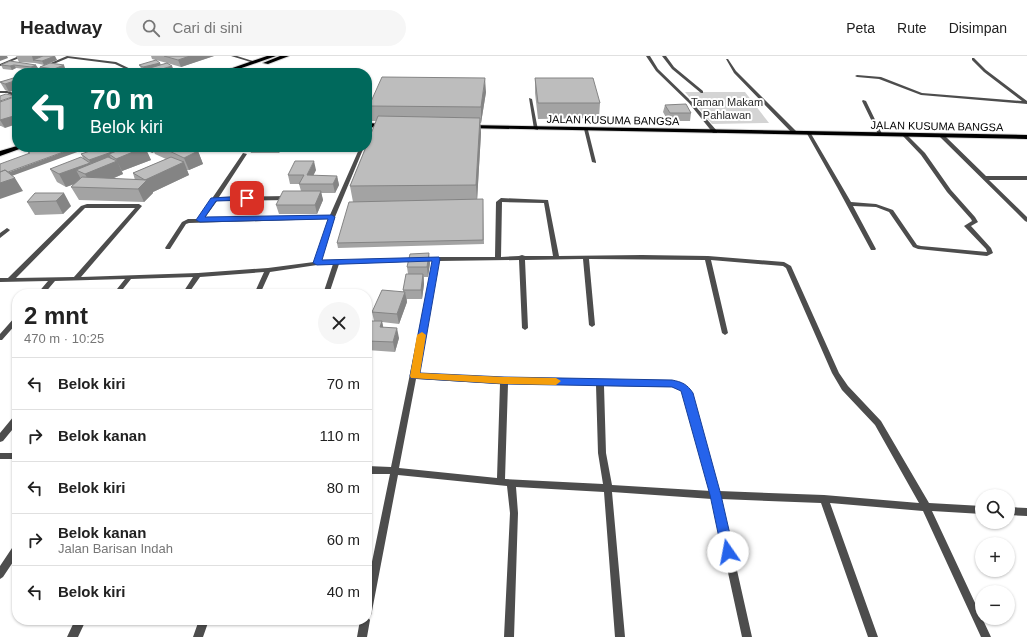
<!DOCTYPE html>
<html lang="id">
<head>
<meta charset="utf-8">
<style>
  body { margin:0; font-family:Helvetica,sans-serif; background:#f6f6f6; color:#222; height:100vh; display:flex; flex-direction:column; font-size:15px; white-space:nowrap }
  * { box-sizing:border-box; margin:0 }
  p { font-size:13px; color:#767676 }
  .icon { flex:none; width:22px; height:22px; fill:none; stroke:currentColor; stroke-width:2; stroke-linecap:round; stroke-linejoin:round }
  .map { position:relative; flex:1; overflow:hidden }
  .side { position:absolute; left:12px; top:233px; width:360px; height:336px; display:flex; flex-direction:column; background:#fff; border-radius:16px; box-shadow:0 1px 3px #0004 }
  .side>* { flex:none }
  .hud { position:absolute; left:12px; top:12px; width:360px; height:84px; border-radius:16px; box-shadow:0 1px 3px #0004; background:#00695c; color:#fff; overflow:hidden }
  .buttons { position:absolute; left:975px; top:433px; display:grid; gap:8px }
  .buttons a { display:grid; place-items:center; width:40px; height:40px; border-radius:50%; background:#fff; box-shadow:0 1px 3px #0004; font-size:20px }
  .pin { position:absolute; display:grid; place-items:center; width:34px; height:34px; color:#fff; margin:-17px; border-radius:8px; box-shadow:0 2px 6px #0006 }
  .me { position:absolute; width:44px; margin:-22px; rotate:348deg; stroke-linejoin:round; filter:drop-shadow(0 0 3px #0008) }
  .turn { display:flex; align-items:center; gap:14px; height:84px; padding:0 12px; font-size:18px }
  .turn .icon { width:52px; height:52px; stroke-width:2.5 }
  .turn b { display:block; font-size:28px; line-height:34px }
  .round { display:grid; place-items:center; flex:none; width:42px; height:42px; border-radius:21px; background:#f6f6f6 }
  .summary { display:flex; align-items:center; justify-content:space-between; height:68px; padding:0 12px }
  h1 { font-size:24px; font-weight:600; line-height:30px }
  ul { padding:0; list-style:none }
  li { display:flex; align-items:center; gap:12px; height:52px; padding:0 12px; border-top:1px solid #e0e0e0 }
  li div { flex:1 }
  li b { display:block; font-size:15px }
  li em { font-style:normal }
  header { display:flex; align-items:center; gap:24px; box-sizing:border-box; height:56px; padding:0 20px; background:#fff; border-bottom:1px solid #e0e0e0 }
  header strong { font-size:19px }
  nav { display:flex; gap:22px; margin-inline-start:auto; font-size:14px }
  .search { width:280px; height:36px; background:#f6f6f6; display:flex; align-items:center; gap:10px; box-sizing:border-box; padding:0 14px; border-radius:22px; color:#767676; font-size:15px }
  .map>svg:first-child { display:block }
  .green { fill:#d4d4d4 }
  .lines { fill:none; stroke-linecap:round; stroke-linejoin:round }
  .major-casing { stroke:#dbdbdb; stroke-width:2 }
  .highway-casing { stroke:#dbdbdb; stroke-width:2 }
  .minor { fill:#4d4d4d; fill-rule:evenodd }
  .major { fill:#000; fill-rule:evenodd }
  .highway { fill:#000; fill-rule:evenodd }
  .wall { fill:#a3a3a3; fill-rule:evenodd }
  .shaded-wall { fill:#848484 }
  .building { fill:#bdbdbd; stroke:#848484 }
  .route { fill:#2563eb; stroke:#184099 }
  .slow { fill:#f59e0b }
  .labels { text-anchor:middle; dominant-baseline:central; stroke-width:4; stroke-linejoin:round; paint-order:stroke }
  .far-park-label { font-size:11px; fill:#2b2b2b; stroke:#fff }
  .far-street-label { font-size:11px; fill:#000; stroke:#fff }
</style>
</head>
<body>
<header>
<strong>Headway</strong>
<div class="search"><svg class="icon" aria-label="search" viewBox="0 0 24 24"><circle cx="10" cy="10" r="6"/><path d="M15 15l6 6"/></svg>Cari di sini</div>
<nav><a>Peta</a><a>Rute</a><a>Disimpan</a></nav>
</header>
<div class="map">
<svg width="1027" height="581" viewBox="0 0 1027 581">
  <rect width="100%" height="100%" fill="#fff"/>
  <path class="green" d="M685 36H745L769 67 712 68Z"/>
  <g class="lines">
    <defs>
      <path id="major" d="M367 67 387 68 390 70 387 72 367 71Z
        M467 69 1027 79V83L465 72V70Z"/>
      <path id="highway" d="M267 0H276L227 17H218Z
        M280 0H289L268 8 263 7Z
        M17 90V91H25L0 100V95Z"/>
    </defs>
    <use href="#major" class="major-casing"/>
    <use href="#highway" class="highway-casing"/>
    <path class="minor" d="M19 0H24L0 10V8Z
      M67 0 116 6 139 17H134L115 8 68 2 32 17H27Z
      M231 0H237L256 6 254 7Z
      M646 0H650L658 13 691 45 717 75V77H713L689 47 656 15Z
      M662 0H666L674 11 703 35V37H701L672 13Z
      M972 2H974L986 14 1027 45V48L921 39 879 23 857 21 855 20 857 19 881 21 922 37 1022 45 984 16 972 4Z
      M726 3H728L736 15 796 75V77H792L734 17Z
      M0 35H9L17 39V42L7 37H0Z
      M529 42 532 43 538 74 534 73Z
      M863 44 866 45 882 78V79L878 78 862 45Z
      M369 68 373 69 369 78 367 79V73Z
      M584 73 588 74 596 106V107L592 106Z
      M806 75 810 76 851 146 876 148 893 154 917 189 921 190 987 196 986 193 964 170 972 165 971 163 947 136 921 99 902 79 906 78 925 97 951 134 975 161 978 166 971 170 991 192 993 197 987 200 918 193 913 191 889 156 876 151 853 150 876 193 875 194H871L837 131 806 76Z
      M940 79H944L986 120H1027V124H989L1027 161V166L1025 165 940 81Z
      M360 91H364L335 161 321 205 436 201H495L496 146 501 142 548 144 559 200 642 199 708 200 784 206 791 210 839 317 848 330 881 365 929 447 982 450V458L932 455 991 581H981L923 455 830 447 878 581H868L821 447 721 443 752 581H742L712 443 612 436 625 581H615L604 436 516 431 518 457 514 581H504L510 457 507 430 398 419 372 555 371 559 367 560 370 564 367 581H357L360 564H367V530L390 418H367V410L391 411 433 205 339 208 329 238H323L333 208 317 209 270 216 260 238H254L264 216 200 221 188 238H182L193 221 131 223 119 238H113L125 223 55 225 44 238H37L48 225 0 226V222H8L81 150 87 148H139L142 150 81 221 198 217 268 212 314 206 329 163 189 167 186 168 170 193H166L165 192 182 166 188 163H198L243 97 247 98 219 141 289 140 292 142 289 144 217 145 204 163 330 159ZM502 146 544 147 553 200H525L522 199 519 200 501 201ZM85 152H135L74 221 16 222ZM583 203 589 269 592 271 595 269 589 203 705 204 722 277 725 279 728 277 711 204 783 210 786 212 832 317 842 334 875 369 919 447 824 439 719 435 692 337 685 330 677 326 600 323 504 322 417 317 439 205 519 204 522 272 525 274 528 272 525 204ZM416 323 500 328 497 422 399 412ZM508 328 596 329 598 397 603 428 505 423ZM604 330 672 331 678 333 684 337 711 435 612 429 606 397Z
      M7 172 10 174 9 175 0 182V177Z
      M15 261H17V267L2 284H0V278Z
      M17 359V368L3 385 0 386V377L14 360Z
      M0 397H17V403H0Z
      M1008 451 1027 452V460L1008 459Z
      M17 488V500L3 521 0 523V510L14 489Z
      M75 564H86L78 581H67Z
      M199 564H209L203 581H193Z"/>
    <use href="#major" class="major"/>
    <use href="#highway" class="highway"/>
  </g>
  <path class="wall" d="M16 0H53L57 4 50 7 65 12 56 17 42 15 40 11 44 9 35 7 19 6Z
    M151 0H214L181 11 167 7 172 10 173 13 161 17H153L151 16 150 13 145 15 141 12 139 9 160 7 161 9 167 7 152 3Z
    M10 5 38 12 33 14 16 12 12 14 3 13 1 9Z
    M17 21V34L9 36 5 34 0 26Z
    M535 22 600 47 599 62 538 63 535 37Z
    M486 36 481 67H480L481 77 477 144 483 143 484 188 338 192 337 187 353 146 350 130 376 65H371L369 50Z
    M0 40 5 72 1 70H0Z
    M665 49 691 57 690 65H668L663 56Z
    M99 91H188L198 95 203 108 189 114H187L189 119 153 136V137L144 146 79 144 71 131 75 128 66 131 57 126 50 113 83 102 81 98 100 92ZM146 94 152 97 154 96 155 98 166 103 133 117 135 124 112 123 123 118 122 115 151 104Z
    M249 91H282L279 97H251Z
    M316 114 313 120H337L339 129 335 137H321L323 144 317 158H279L276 149 301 135 299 128H290L288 119Z
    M35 137 71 150 63 158 35 159 27 146Z
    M430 207 428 221H424V228L422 243H407V246L399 268 382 266 383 271 399 282 395 296 367 294V265H374L372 256 403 236V234L408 218 407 211Z"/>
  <path class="shaded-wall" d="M0 0H7L8 2 0 5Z
    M32 0H43L33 4Z
    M55 0 57 4 44 9 42 5Z
    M186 0H214L181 11 178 4Z
    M160 7 161 11 150 12V13L145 15 143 11Z
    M14 9 16 12 12 14 10 10Z
    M36 9 38 12 33 14 31 11Z
    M64 9 65 12 56 17 54 13Z
    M172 10 173 13 161 17H156L155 15Z
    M485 22 486 36 481 67V51Z
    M17 24V32H16L17 33 9 36 5 28Z
    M17 55V68L5 72 0 64 13 56Z
    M480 62 481 77 477 146 476 129Z
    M77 91H91L9 121 15 122 23 135 0 143V124L4 118Z
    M126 91H145L151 104 122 115 116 103 109 98 113 107 117 105 123 118 92 131 85 118 76 114 82 125 66 131 59 118 90 107 94 115 89 104Z
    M149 91H152L154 96 152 97Z
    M277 91H282L279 97Z
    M198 95 203 108 189 114 184 102Z
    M314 105 316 114 309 128 307 119Z
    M184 106 189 119 153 136V137L144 146 138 133 145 124Z
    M337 120 339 129 335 137 333 128Z
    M321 135 323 144 317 158 315 149Z
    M64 137 71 150 63 158 56 145Z
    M429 197 430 207 428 221 427 211Z
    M423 218 424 228 422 243 421 234Z
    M405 236 407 246 399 268 397 258Z
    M382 265 384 275 380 271Z
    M397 272 399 282 395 296 393 286Z"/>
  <path class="building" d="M43 0H55L42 5 33 4Z
    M164 0H190L178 4Z
    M156 4 160 7 143 11 139 9Z
    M10 5 36 9 31 11 14 9 10 10 1 9Z
    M50 7 64 9 54 13 40 11Z
    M167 7 172 10 155 15 150 12Z
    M179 13 186 15 181 17H169Z
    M108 16 111 17H103Z
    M17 21V24L5 28 0 26Z
    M382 21 485 22 481 51 369 50Z
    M535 22H593L600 47H538Z
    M6 38 15 40 0 45V40Z
    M17 40V55L13 56 17 59 0 64V46Z
    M686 48 691 57H670L665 49Z
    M378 60 480 62 476 129 350 130 366 91H367V88Z
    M42 91H77L8 116 5 114 0 116V108L30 97 28 96Z
    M102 91H126L89 104 81 98Z
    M127 91H145L116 103 109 98Z
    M161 91H188L198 95 184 102Z
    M81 101 90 107 59 118 50 113Z
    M108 101 117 105 85 118 76 114Z
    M171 101 184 106 145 124 133 117Z
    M295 105H314L307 119 337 120 333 128H299L304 119H288Z
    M5 114 15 122 0 127V116Z
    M82 121 147 124 138 133 71 131Z
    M283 135H321L315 149H276Z
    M35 137H64L56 145 27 146Z
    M483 143V184L337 187 349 146Z
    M429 197 427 211H407L410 198Z
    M406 218H423L421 234H403Z
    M382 234 405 236 397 258 372 256Z
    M367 265H382L380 271 397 272 393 286 367 285Z"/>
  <path class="route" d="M247 140 249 141V144L216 145 205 161 332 159 335 161 322 204 439 201 440 203 420 317 504 321 672 324C682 326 687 328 693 337L721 439 734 496 732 500 728 502 724 500 722 496 710 439 681 335 672 331 504 328 411 322 410 320 432 205 317 209 313 207 328 163 200 166 196 164 211 142Z"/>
  <path class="slow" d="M422 276 426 279 420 317 504 321 556 322 561 325 556 329 504 328 411 322 410 320 417 279Z"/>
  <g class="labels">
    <g class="far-park-label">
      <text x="727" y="46">Taman Makam<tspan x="727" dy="13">Pahlawan</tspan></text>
    </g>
    <g class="far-street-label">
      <text transform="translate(613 64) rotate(1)">JALAN KUSUMA BANGSA</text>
      <text transform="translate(937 70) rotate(1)">JALAN KUSUMA BANGSA</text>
    </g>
  </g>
</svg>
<div class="buttons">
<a><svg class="icon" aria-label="search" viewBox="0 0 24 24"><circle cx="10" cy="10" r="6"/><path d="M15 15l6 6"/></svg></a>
<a>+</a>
<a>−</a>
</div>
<div class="pin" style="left:247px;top:142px;background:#d93025"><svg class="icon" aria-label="arrive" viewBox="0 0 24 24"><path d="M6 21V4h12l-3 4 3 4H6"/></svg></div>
<svg class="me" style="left:728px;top:496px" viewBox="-20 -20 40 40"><circle r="19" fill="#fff"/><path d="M0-13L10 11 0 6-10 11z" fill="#2563eb"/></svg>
<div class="hud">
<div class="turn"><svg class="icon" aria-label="left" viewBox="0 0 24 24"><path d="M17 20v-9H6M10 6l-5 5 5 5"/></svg><div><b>70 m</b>Belok kiri</div></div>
</div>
<section class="side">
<div class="summary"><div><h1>2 mnt</h1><p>470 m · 10:25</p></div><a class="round"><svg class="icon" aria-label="close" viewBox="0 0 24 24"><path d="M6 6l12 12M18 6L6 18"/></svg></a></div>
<ul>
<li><svg class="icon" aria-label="left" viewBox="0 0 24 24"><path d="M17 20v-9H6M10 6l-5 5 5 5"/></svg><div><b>Belok kiri</b></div><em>70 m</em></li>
<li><svg class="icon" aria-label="right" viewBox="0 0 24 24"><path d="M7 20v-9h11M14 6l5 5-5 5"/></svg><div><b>Belok kanan</b></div><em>110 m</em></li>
<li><svg class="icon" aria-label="left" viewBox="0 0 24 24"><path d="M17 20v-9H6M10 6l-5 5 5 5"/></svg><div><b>Belok kiri</b></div><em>80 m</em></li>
<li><svg class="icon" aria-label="right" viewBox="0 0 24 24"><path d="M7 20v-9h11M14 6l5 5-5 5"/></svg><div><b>Belok kanan</b><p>Jalan Barisan Indah</p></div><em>60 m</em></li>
<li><svg class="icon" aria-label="left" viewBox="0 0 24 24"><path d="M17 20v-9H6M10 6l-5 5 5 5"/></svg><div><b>Belok kiri</b></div><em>40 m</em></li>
</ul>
</section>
</div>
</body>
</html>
